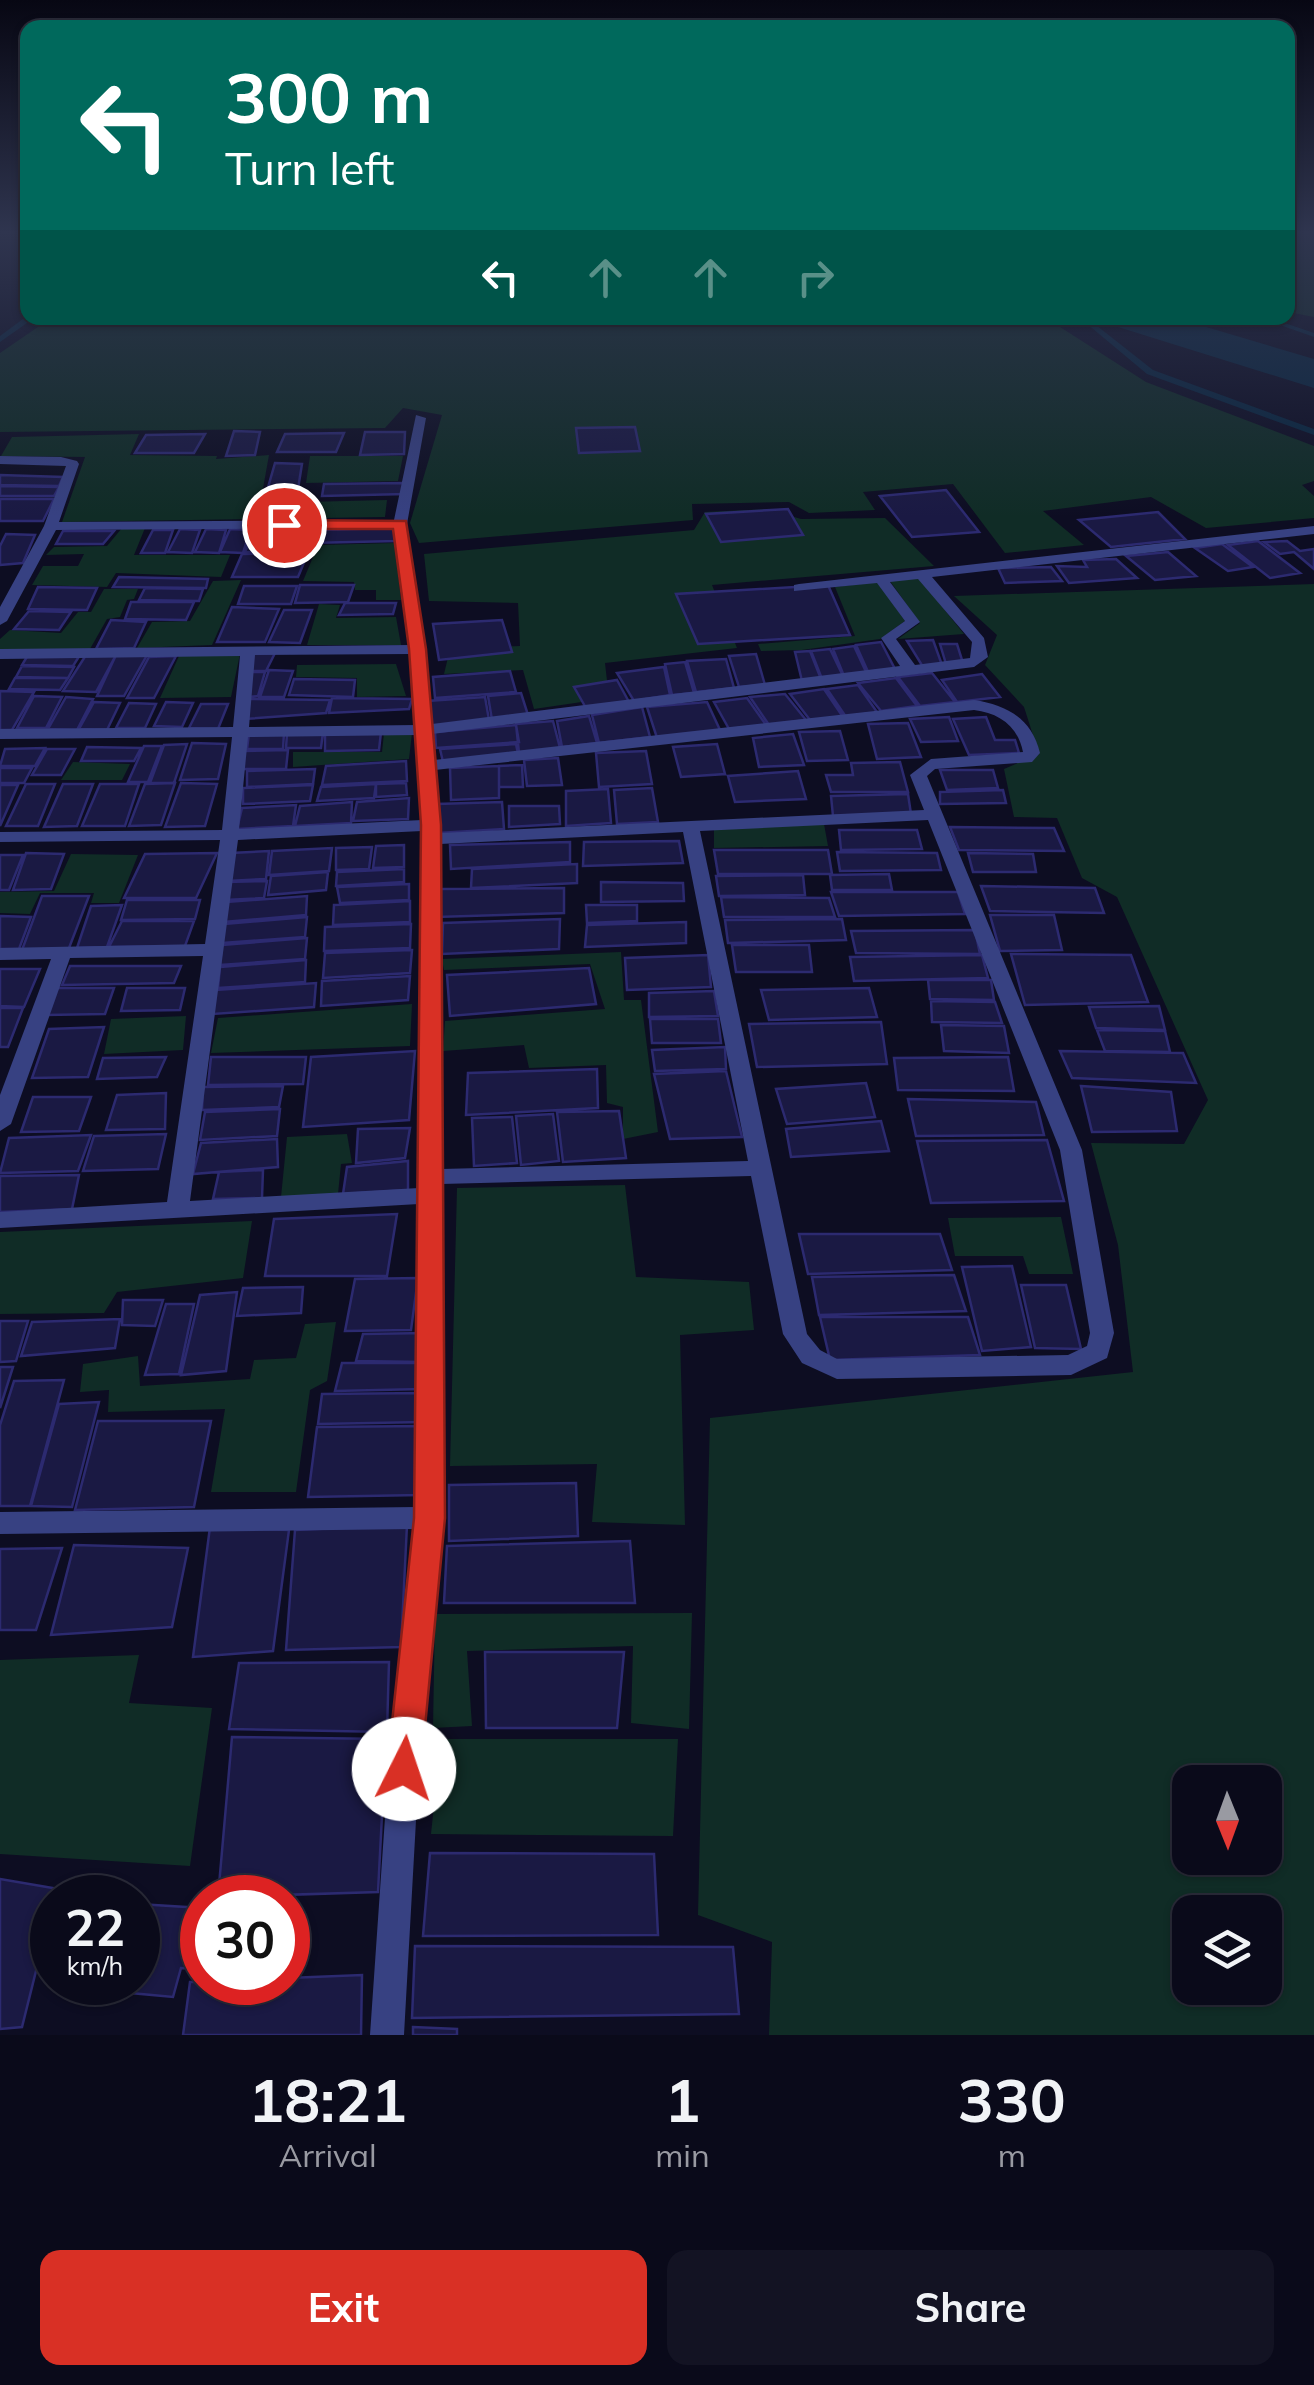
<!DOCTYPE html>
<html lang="en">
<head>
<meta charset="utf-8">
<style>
  body { margin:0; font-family:Mulish,sans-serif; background:#131323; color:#f1f3f6; height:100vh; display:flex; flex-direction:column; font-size:38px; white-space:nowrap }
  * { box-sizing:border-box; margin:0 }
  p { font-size:32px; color:#999aa2 }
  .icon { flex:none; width:55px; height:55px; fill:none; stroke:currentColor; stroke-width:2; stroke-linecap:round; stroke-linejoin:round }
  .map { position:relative; height:2035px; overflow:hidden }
  .drawer { display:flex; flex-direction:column; background:#0a0a1a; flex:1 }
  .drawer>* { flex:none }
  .hud { position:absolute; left:20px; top:20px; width:1275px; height:305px; border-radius:20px; box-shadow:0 2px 8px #0004,0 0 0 2px #2a2b39; background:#00695c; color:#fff; overflow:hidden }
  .needle { width:65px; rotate:179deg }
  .fabs { position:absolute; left:1172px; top:1765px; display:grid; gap:20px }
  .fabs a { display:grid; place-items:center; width:110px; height:110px; border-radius:20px; background:#0a0a1a; box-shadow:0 2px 8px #0004,0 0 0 2px #2a2b39; font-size:50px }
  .speed { position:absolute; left:30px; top:1875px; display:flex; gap:20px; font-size:50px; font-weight:700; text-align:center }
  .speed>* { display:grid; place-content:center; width:130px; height:130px; border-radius:50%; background:#0a0a1a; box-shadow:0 2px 8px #0004,0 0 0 2px #2a2b39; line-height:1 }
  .speed small { font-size:25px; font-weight:400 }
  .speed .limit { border:15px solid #d22; background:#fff; color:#111 }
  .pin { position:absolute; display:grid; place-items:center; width:85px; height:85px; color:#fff; margin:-42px; border:5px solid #fff; border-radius:50%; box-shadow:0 2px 10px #0007 }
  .me { position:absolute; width:110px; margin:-55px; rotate:4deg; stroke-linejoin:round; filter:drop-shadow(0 0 8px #0008) }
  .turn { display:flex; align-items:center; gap:35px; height:210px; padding:0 40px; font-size:45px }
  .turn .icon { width:130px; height:130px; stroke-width:2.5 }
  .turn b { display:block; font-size:70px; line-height:85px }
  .lanes { display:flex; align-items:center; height:95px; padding:0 40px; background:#0003; justify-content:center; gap:50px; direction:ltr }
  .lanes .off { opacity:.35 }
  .eta { display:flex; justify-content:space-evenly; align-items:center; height:170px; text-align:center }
  .eta b { font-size:60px; font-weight:700; line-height:70px }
  .action { display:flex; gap:20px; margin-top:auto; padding:20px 40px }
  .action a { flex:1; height:115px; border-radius:20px; background:#d93025; color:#fff; font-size:40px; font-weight:700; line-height:115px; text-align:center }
  .action a+a { background:#131323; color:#f1f3f6 }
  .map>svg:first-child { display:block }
  .green { fill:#102c26; fill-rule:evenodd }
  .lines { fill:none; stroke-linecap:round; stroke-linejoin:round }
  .stream { fill:#08263f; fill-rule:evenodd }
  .river { fill:#08263f; fill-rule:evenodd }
  .building { fill:#1a1943; stroke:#2c2a70; stroke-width:2.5 }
  .minor { fill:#374182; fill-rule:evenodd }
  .route { fill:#d93025; stroke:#8d1f18; stroke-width:2.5 }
</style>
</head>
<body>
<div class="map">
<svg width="1314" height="2035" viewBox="0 0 1314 2035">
  <rect width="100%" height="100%" fill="#0d0d22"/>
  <path class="green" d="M1288 232H1314V317L1288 312Z
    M51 318H1046L1146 382 1314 446V481L1302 485 1314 496V518L1206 528 1151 497 1043 511 1084 545 1005 553 953 484 863 492 875 510 809 513 789 502 692 504 693 520 419 543 410 523 442 415 403 408 385 428 0 432V353Z
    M139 434 130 455 217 456 216 459 269 455 262 494 304 493 305 502 387 500 385 517 62 522 85 457 1 456 12 437Z
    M310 456H403L398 481 306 483Z
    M767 509 801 519 885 518 934 566 712 585 737 648 605 663 609 698 534 709 523 670 444 674 450 649 520 646 518 603 429 601 424 554 694 530 705 512Z
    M122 528H145L134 555H230L221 577 116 573 107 587 32 585 43 566H78L84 554 46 555 54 547 107 546Z
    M395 543 401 600H376V590H355L354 582 303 581 318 545Z
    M919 578 964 634 898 639 920 623 890 581Z
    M241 580 212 645 137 648 152 622 190 621 213 581Z
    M878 582 905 621 880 639 802 650 761 651 758 644 855 636 835 587Z
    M1314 584V2035H769L772 1942 698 1915 710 1418 1133 1372 1118 1245 1091 1143 1184 1144 1208 1100 1117 897 1082 878 1057 818 1014 817 1004 769 1039 754 1024 707 985 665 997 635 954 596ZM1190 1782H1265V1858H1190ZM1190 1912H1265V1988H1190Z
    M104 589H138L134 599 127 600 120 617 107 619 90 649 0 651V639L10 630 61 633 78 612H91Z
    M319 604 340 605 336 618 396 617 401 645H307Z
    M240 654 231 697 160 698 179 656Z
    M396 664 406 696 357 697V678L296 677 297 665Z
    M384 733H412L409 759 293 767V752H382Z
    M73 762 130 764 122 780H61Z
    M824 824 828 846 714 848V828Z
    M71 854 138 855 119 903H91L94 893H40L30 914 0 913V892L54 891Z
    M621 952 624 1000H641L658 1132 623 1139V1107L607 1103 606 1065 529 1068 524 1045 443 1051 445 1021 605 1009 590 964 444 970 442 959Z
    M412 1004 410 1046 211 1053 218 1018Z
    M186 1016 183 1050 104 1054 111 1019Z
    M347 1134 352 1163 341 1164 338 1194 281 1197 287 1137Z
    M625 1185 636 1277 749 1282 754 1330 680 1335 685 1525 592 1522 597 1464 450 1466 457 1188Z
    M1061 1217 1073 1274H1029L1023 1256H955L948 1218Z
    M252 1221 243 1278 117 1292 104 1313 0 1314V1232Z
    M336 1322 327 1381 310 1390 296 1492H211L225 1409 108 1412 109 1390 80 1392 83 1364 138 1356 140 1386 250 1379 254 1360 296 1358 305 1324Z
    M692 1613 689 1729 631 1723 633 1646 467 1651 472 1726 433 1728 435 1614Z
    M139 1655 129 1703 212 1708 190 1866 0 1854V1660Z
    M441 1739H678L673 1836 431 1834Z"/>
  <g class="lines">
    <path class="stream" d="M27 316 34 318 0 342V336Z
      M1080 318H1087L1153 370 1314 429V435L1147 374Z
      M1260 318H1270L1314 333V337Z"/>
    <path class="river" d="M1112 318H1176L1314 359V388L1118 327Z"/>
  </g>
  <path class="building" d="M635 427 640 451 579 453 576 428Z
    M234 431 260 432 255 455 226 456Z
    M365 432H405L404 454 360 455Z
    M344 433 336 452H277L285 434Z
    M205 434 194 453H135L146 435Z
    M275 463 302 464 298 489 267 491Z
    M0 475 63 477 59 486 0 485Z
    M405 483V494L322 496 324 484Z
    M0 486 59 487 54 496H0Z
    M946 490 979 532 912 537 880 496Z
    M0 499H54L43 521H0Z
    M788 509 803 535 721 542 706 514Z
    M1158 512 1185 539 1111 547 1079 520Z
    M395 528 396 541 309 543 311 530Z
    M180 529 200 530 192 553 168 552Z
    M206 529 226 530 219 553 195 552Z
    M230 529 250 530 243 553 220 552Z
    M255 529 275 530 269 553 245 552Z
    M309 529 304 552H272L280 530Z
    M153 530H173L165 553H141Z
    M63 531H114L103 544H56Z
    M6 534 35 535 23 563 0 565V546Z
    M1258 541 1300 573 1270 578 1228 545Z
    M1287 541 1300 551 1314 549V569L1294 552 1280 554 1264 542Z
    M1222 544 1253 567 1228 571 1195 548Z
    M1168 552 1196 576 1155 580 1126 556Z
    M308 553 298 577H232L242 554Z
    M1116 559 1137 578 1069 583 1057 566 1087 567 1083 560Z
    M1051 567 1062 581 1005 583 998 568Z
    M119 577 208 579 206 588 113 587Z
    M300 585H354L348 602 295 603Z
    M828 585 850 635 698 644 676 594Z
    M244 586H297L291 604H238Z
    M38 587 97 588 87 610 28 609Z
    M145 588 203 589 199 601 139 600Z
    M131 602H194L186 620 125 619Z
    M345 603H396L393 614 339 615Z
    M232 607 279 609 265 642H217Z
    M284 610H312L300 643 269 642Z
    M29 611 71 612 59 630 14 629Z
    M111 620 146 622 134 648 96 649Z
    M502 620 512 652 439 660 433 624Z
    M933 640 942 665 923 667 907 641Z
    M881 642 896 671 869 674 856 645Z
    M940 644H957L963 663 946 664Z
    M854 646 867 674 844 676 833 649Z
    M830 649 843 676 822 679 811 651Z
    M810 651 821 679 802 681 795 652Z
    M251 653H275L266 671H250Z
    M756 654 765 685 739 687 729 656Z
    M28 655H80L73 666 22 665Z
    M86 655H116L96 692 63 691Z
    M116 655H147L124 696H97Z
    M176 656 154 698H127L149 657Z
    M726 659 734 688 696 692 687 661Z
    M685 662 694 693 672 695 665 664Z
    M22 666 74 667 68 678 16 677Z
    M664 667 670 695 634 701 617 673Z
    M269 670 293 671 284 697H260Z
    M510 671 516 692 435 698 433 677Z
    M250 672H265L258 696 248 697Z
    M932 673 955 702 920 706 898 677Z
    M982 674 1000 697 957 702 942 680Z
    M15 678H68L60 690 9 689Z
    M896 678 917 706 881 711 858 683Z
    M294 679 355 680 353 697 289 695Z
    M617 680 629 702 586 708 574 687Z
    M858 685 877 712 846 717 827 689Z
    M824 689 843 717 810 720 790 694Z
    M0 691 34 692 12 730H0Z
    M521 693 528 715 492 720 488 696Z
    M785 694 806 720 769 725 750 697Z
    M34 696 62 697 46 728H17Z
    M66 697 93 699 77 730 48 729Z
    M485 697 489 720 429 726 427 701Z
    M332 698 412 699 409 709 329 713Z
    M747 698 766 725 729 729 714 702Z
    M250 699 330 700 326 713 245 719Z
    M94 702 120 703 107 730 79 729Z
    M166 702 193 703 182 727 154 726Z
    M707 702 720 730 657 738 647 707Z
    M129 703 156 704 145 728H116Z
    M201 704H228L218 729 189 728Z
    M642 707 650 737 599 743 592 715Z
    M589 716 597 743 562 747 557 721Z
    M949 717 958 741 921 742 910 719Z
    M986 717 995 740H1015L1019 753 969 755 953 719Z
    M553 721 560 748 519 753 516 724Z
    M908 723 921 757 877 759 868 724Z
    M516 725 519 742 436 748 435 732Z
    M840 731 848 760 807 761 799 732Z
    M323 732 321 748H286L287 733Z
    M325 732H381L379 750 325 751Z
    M249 733H284L283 749H247Z
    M793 734 804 765 759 767 753 738Z
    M192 743 226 744 218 779 180 780Z
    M187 744 174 783H150L164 745Z
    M516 744 518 754 443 762 440 749Z
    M717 744 725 774 681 777 673 747Z
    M144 746H162L148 782H128Z
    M87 747 141 748 134 761H81Z
    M45 748 35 766H0L5 749Z
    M47 749H75L61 775H32Z
    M288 750 286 769H242L243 751Z
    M646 751 652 784 599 787 596 753Z
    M558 758 562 785 527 786 524 760Z
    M406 761 407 781 322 785 326 766Z
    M900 762 908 792H831L826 775H853L851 763Z
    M522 765 523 787H499V766Z
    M499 766V798L451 800 450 768Z
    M0 768H32L24 783H0Z
    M315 769 313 784 247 787V771Z
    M940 770H993L998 788 947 790Z
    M798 771 806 799 735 802 728 776Z
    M175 783 161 825 129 826 145 784Z
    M181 783 217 784 205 826 165 827Z
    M406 783 407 795 376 797V784Z
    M26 784H55L38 826H6Z
    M63 784H93L77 826 44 827Z
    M100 784H139L125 826H82Z
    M376 784 374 798 317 801 321 787Z
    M0 785H18L0 826Z
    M313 785 310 801 243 804V788Z
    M652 788 658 822 617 824 614 790Z
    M608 789 611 823 566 826V791Z
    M1003 790 1006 803 940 804V792Z
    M908 794 911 814 833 816 831 796Z
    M409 798 408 819 353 821 357 802Z
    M352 802 351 823 295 826 300 806Z
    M502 802 504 829 438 833 437 804Z
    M296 805 293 826 237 829 242 808Z
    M509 806H559L560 824 509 827Z
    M950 827 1054 828 1064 851 959 850Z
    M839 830H917L922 849 841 850Z
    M679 841 683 863 583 866 584 842Z
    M570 842V862L451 869 450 845Z
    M404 845V867L373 868 376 846Z
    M372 847 369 869 336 870V848Z
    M332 848 329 871 269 875 272 851Z
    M714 850H828L832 874H718Z
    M269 851 266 879 227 881 231 853Z
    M837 852 937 853 941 870 840 871Z
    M26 853 64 854 51 889 13 890Z
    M217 853 196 898H124L145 854Z
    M968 853 1033 854 1036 872H973Z
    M0 855H23L9 890H0Z
    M577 864V883L471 888 472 869Z
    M404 869V882L336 886 337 872Z
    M328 872 326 890 268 895 271 876Z
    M889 874 892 890H832L830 875Z
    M803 875 805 895 719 896 716 876Z
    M267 881 264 898 224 900 226 882Z
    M601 882 683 883 684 901 601 902Z
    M409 884V900L340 903 337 887Z
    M981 886 1095 888 1104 913 990 911Z
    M564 888V913L436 917 439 889Z
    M831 892H958L965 914 839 916Z
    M42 896H89L69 948 22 950Z
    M307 896 306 915 223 922 226 902Z
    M721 897 829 898 835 917H724Z
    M127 900H200L195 919 121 920Z
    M410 901V922L333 925 334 905Z
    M122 905 107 947 77 948 91 906Z
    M586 905H637V921L587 923Z
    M990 915H1054L1062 950 1000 951Z
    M0 916 31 917 19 949H0Z
    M307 917 305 937 222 943 224 924Z
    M560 919 559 949 442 954 443 923Z
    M842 919 846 940 728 943 725 920Z
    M122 921H194L185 946 109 947Z
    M686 922V943L585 947 587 925Z
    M411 924 410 948 324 951 325 927Z
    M975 930 980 954 856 953 851 931Z
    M307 938 305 959 220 965 222 945Z
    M732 945H809L812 972H736Z
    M412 950 410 973 323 978 325 953Z
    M1011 954 1131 955 1148 1002 1025 1005Z
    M708 955 711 987 627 990 625 958Z
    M982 955 988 978 854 981 850 957Z
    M306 960 305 982 218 988 220 967Z
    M70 966H181L174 983 62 985Z
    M589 968 596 1004 450 1016 447 975Z
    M0 969H40L24 1007 0 1006Z
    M410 976 408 1000 321 1006 322 981Z
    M928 980H991L994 1000 930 999Z
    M316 983 314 1007 213 1014 215 990Z
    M57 988H114L105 1014 46 1015Z
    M127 988H185L180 1010 121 1011Z
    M869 988 877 1017 769 1020 761 990Z
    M714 991 718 1016 649 1017V993Z
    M931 1001 995 1002 1002 1023 932 1022Z
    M1159 1006 1165 1030 1096 1028 1089 1007Z
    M0 1008H23L8 1047H0Z
    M650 1019H718L721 1043H652Z
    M881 1022 887 1064 757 1067 749 1024Z
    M941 1025 1004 1026 1009 1053 944 1051Z
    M104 1027 88 1077 32 1078 49 1029Z
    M1097 1030 1165 1031 1170 1052 1105 1051Z
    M725 1047 726 1069 655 1071 652 1050Z
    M415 1051 409 1120 303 1127 311 1057Z
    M1060 1051 1183 1053 1196 1083 1072 1078Z
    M166 1057 157 1077 97 1079 103 1058Z
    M211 1057H306L303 1084 208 1085Z
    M1008 1057 1014 1091 898 1090 894 1058Z
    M597 1069 598 1108 466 1115 468 1073Z
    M726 1071 742 1137 670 1139 654 1074Z
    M866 1083 875 1117 787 1124 776 1089Z
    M283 1086 279 1107 202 1110 203 1087Z
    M1081 1086 1171 1092 1177 1131 1092 1132Z
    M166 1093 165 1129 106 1130 117 1095Z
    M33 1097H91L79 1131 21 1132Z
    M908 1099 1036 1102 1044 1135 916 1136Z
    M280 1109 277 1136 200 1140 205 1112Z
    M619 1111 626 1158 563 1162 557 1112Z
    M553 1114 559 1161 521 1165 516 1116Z
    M512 1117 517 1163 474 1166 472 1118Z
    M881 1121 889 1151 791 1157 786 1129Z
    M410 1128 405 1158 356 1163 358 1129Z
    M166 1134 158 1169 83 1171 94 1136Z
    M91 1135 78 1171 0 1173 9 1138Z
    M277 1139 278 1167 193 1174 201 1143Z
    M1047 1140 1064 1201 931 1203 917 1141Z
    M408 1161V1190L343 1194 347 1167Z
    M263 1170 262 1198 213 1199 219 1172Z
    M79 1175 72 1209 0 1212V1176Z
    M397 1214 387 1276H265L274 1219Z
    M799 1234H940L952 1270 808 1274Z
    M1012 1266 1031 1347 982 1351 962 1267Z
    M954 1275 966 1311 819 1315 812 1277Z
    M418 1278 411 1330 345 1331 355 1279Z
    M1021 1285H1066L1081 1349 1035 1348Z
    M303 1287 301 1313 237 1316 243 1288Z
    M237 1292 226 1371 181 1375 200 1295Z
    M123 1300H163L155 1326 122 1325Z
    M166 1304H194L179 1374 145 1375Z
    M820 1317H968L980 1355 830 1360Z
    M120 1319 115 1348 21 1356 32 1322Z
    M0 1321H28L16 1361 0 1362Z
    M426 1333 424 1362 356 1361 363 1334Z
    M342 1363H425L423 1389 335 1391Z
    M0 1367H13L0 1408Z
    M64 1380 30 1506H0V1425L14 1381Z
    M423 1393 424 1422 318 1424 322 1394Z
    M99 1402 72 1507 31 1506 59 1404Z
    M98 1421H211L194 1507 75 1510Z
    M424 1426 420 1495 308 1497 317 1427Z
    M576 1483 578 1536 449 1541V1485Z
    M407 1525 401 1647 286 1650 295 1530Z
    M210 1527 289 1530 273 1651 193 1657Z
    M630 1541 635 1603H444L447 1546Z
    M74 1545 188 1548 172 1627 51 1635Z
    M62 1548 36 1630H0V1549Z
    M485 1652H624L617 1728H486Z
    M389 1662 387 1732 229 1729 239 1663Z
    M232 1737 386 1739 378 1892 218 1897Z
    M430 1853 654 1854 658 1935 423 1936Z
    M0 1879 76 1892 74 1898H52V1942L43 1943 22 2027 0 2029Z
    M138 1904 202 1908V1969L181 1968 173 1997 120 1992 121 1982H138Z
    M415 1946 733 1947 739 2014 412 2018Z
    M362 1975 361 2035H183L190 1982H288V1978Z
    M413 2027 457 2029V2035H413Z"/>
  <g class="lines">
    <path class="minor" d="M416 415 426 418 407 524 426 649 432 724 900 666 881 638 905 621 877 583 794 591V585L799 584 1314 526V534L932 577 984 638 988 657 974 667 432 734 434 760 974 700C1007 705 1032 719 1040 753L1032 762 935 769 927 776 1082 1150 1114 1333 1107 1358 1071 1375 837 1379 802 1363 783 1334 751 1176 441 1184 442 1518 421 1731 404 2035H370L391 1731 414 1529 0 1534V1512L416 1507 419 1204 0 1228V1212L167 1202 203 956 70 958 11 1124 0 1131V1095L51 959 0 960V948L205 944 220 840 0 842V832L222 830 232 737 0 739V729L233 727 240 656 0 659V649L410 645 394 528 56 530 7 621 0 625V607L44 526 66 466 0 464V456L61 457 77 461 79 464 59 522 394 520ZM918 579 972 642 970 658 915 665 896 639 920 622 890 582ZM411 654 416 725 249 727 255 655ZM974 710C999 713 1018 726 1023 752L931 759 910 775 924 810 440 833 435 770ZM416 735 422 820 239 829 248 737ZM928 820 1060 1150 1090 1333 1087 1346 1068 1355 837 1359 820 1350 807 1334 700 831ZM422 831 419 1188 190 1201 238 840ZM683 832 748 1161 441 1169 440 844Z"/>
  </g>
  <linearGradient id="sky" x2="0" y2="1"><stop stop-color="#070713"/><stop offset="0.45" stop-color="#2f354f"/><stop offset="1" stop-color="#2f354f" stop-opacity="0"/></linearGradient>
  <rect width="1314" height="517" fill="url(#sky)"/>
  <path class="route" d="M406 521 426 649 441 825 445 1518 421 1769 416 1780 404 1785 392 1780 387 1769 414 1518 421 825 409 649 393 529H284L276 525 284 520Z"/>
</svg>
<div class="fabs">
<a><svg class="needle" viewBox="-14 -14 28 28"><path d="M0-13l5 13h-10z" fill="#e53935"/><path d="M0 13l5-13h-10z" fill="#999aa2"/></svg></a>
<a><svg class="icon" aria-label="layers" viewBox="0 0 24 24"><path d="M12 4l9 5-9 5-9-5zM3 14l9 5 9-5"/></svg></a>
</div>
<div class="speed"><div>22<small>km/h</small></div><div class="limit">30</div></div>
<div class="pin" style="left:284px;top:525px;background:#d93025"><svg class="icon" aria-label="arrive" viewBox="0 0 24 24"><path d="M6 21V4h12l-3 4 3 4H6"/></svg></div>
<svg class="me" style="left:404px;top:1769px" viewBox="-20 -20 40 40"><circle r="19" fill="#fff"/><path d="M0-13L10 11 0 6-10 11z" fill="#d93025"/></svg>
<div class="hud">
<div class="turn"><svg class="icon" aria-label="left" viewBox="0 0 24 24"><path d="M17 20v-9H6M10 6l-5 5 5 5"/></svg><div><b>300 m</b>Turn left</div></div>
<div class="lanes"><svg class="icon" aria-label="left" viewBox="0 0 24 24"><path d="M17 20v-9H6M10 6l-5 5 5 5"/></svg><svg class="icon off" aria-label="ahead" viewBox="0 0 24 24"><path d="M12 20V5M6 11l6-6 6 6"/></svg><svg class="icon off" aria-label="ahead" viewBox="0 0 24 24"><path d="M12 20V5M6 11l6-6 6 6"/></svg><svg class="icon off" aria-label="right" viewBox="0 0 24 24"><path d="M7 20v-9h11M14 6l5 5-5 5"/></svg></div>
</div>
</div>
<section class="drawer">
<div class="eta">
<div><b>18:21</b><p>Arrival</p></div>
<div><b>1</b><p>min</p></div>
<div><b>330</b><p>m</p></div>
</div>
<div class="action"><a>Exit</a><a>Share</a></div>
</section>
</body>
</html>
